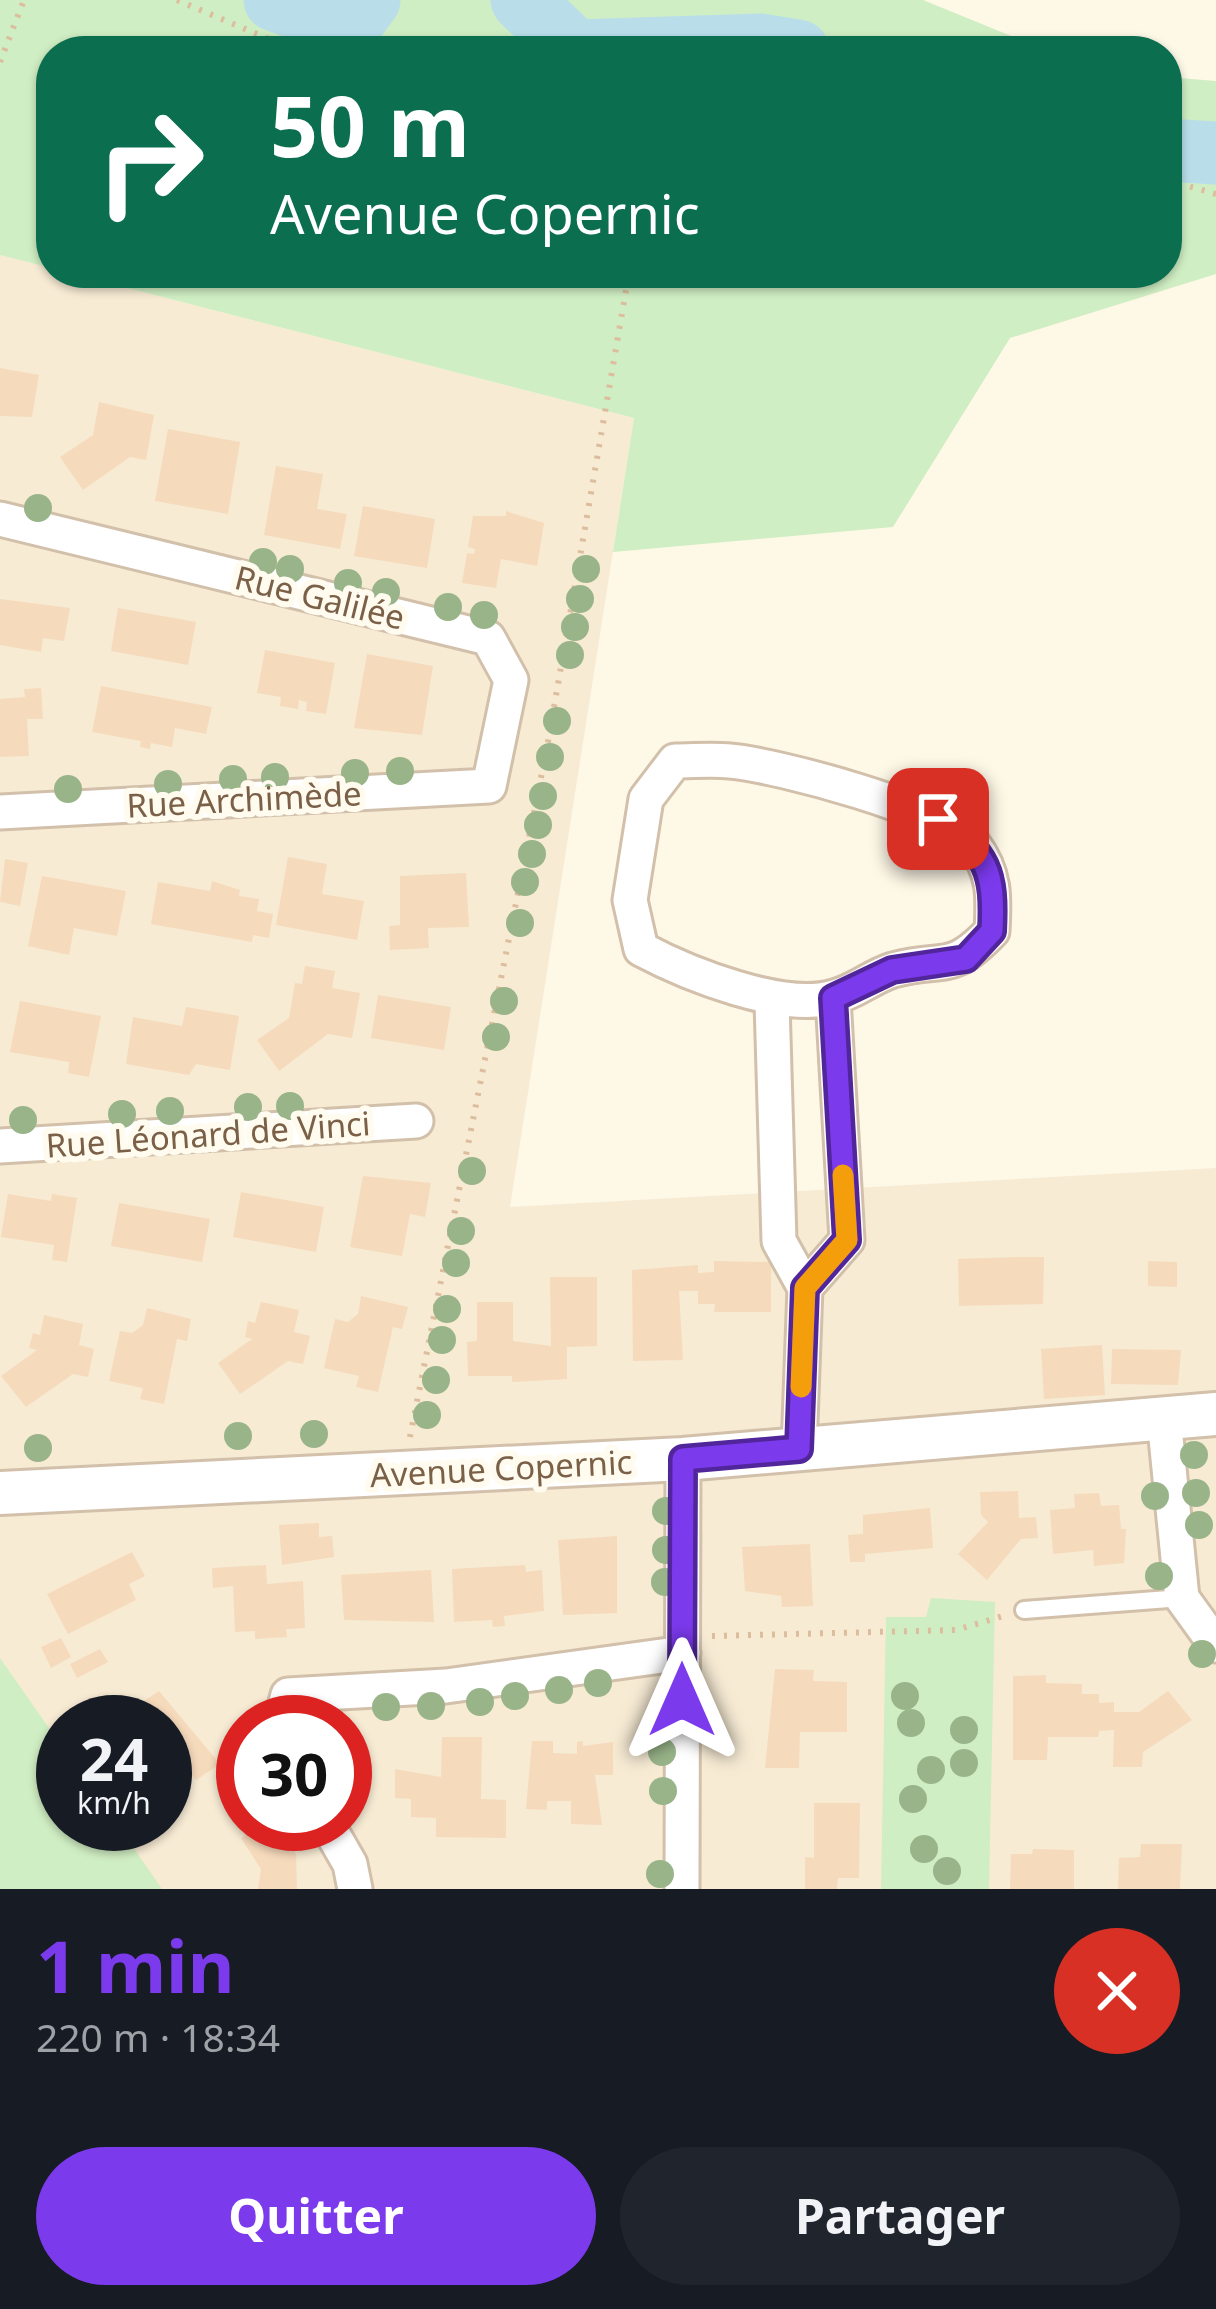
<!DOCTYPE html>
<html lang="fr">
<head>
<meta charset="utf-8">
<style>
  body { margin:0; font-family:"Noto Sans",sans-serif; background:#20242c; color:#f1f3f6; height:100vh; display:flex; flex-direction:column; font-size:45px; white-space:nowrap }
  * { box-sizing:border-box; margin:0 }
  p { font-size:39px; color:#9ea1a6 }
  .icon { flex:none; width:66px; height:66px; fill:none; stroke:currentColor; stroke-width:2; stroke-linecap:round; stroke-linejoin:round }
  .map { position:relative; height:1889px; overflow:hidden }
  .drawer { display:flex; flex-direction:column; background:#171b24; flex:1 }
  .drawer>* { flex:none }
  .hud { position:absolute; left:36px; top:36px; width:1146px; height:252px; border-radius:48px; box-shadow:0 3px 9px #0004; background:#0b6e4f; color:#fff; overflow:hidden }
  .speed { position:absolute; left:36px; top:1695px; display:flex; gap:24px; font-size:60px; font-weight:700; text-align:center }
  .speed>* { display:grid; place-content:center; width:156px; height:156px; border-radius:50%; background:#171b24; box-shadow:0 3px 9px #0004; line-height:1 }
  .speed small { font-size:30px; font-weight:400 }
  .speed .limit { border:18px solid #d22; background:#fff; color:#111 }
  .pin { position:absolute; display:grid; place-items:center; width:102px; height:102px; color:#fff; margin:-51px; border-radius:24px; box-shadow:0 6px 18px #0006 }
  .me { position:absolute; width:132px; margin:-66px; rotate:0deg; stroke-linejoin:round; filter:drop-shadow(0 0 9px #0008) }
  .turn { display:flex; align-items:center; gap:42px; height:252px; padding:0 36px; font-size:54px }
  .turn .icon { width:156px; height:156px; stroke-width:2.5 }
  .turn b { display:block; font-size:84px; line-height:102px }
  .round { display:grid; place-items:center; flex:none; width:126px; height:126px; border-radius:63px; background:#20242c }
  .head { display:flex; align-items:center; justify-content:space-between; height:204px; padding:0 36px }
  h1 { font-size:72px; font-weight:700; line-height:90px; color:#7c3aed }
  .primary-button { display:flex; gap:24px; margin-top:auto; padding:24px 36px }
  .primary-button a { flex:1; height:138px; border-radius:72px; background:#7c3aed; color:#fff; font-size:48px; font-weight:700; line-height:138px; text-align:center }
  .primary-button a+a { background:#20242c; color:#f1f3f6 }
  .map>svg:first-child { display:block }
  .residential { fill:#f7ebd4; fill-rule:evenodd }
  .green { fill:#d0eec3 }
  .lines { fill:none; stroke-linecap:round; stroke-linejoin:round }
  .river { stroke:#b9deea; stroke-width:63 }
  .building { fill:#f6dabc }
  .service-casing { stroke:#d2c0ab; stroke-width:22 }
  .minor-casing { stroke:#d2c0ab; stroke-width:39 }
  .tertiary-casing { stroke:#d2c0ab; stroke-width:48 }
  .path { stroke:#dcbd9e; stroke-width:6; stroke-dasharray:3 9; stroke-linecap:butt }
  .service { stroke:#fff; stroke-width:16 }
  .minor { stroke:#fff; stroke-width:33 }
  .tertiary { stroke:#fff; stroke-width:42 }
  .tree { fill:#99b489 }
  .route-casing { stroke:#51269a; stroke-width:30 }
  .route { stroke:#7c3aed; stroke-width:21 }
  .slow { stroke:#f59e0b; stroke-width:21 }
  .labels { text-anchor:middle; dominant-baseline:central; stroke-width:12; stroke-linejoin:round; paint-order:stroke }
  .street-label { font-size:33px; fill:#7b6048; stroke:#fffbef }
</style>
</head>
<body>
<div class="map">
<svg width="1216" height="1889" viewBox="0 0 1216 1889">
  <rect width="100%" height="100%" fill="#fef8e7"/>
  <path class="residential" d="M0 255 51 268V273H69L634 418 510 1207 1216 1168V1889H0ZM63 1722H165V1824H63ZM243 1722H345V1824H243Z"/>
  <path class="green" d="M0 0H923L1048 51H51V268L0 255Z
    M1167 77 1216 81V274L1010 338 893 527 613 552 634 418 69 273H1167Z
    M931 1598 995 1602 989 1889H881L886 1617H926Z
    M0 1658 63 1748V1824H117L162 1889H0Z"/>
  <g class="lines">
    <path class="river" d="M275 0 349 27 369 0
      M522 0 575 51 761 45 798 51
      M1167 150 1216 153"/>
  </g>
  <path class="building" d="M0 368 39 375 32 417 0 416Z
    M99 402 154 415 146 460 130 457 83 490 60 457 93 435Z
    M168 429 240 442 228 514 155 501Z
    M276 466 323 474 317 509 347 514 340 549 264 535Z
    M363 506 435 519 427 568 354 556Z
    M506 511 544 523 537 566 501 559 496 588 462 583 467 553 474 554 475 549 468 547 473 516H506Z
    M0 599 70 608 64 641 43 638 41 652 0 645Z
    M118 608 196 622 188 665 111 651Z
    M265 650 335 663 326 714 306 711 307 702 299 700 298 709 280 706 281 697 257 693Z
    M367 654 433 666 422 735 354 728Z
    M101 686 212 707 206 734 175 728 172 747 151 743 150 749 140 747 141 741 92 732Z
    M41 688 43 719H27L29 756 0 757V699L25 697 24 689Z
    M288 857 327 864 322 894 364 901 357 940 276 925Z
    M5 859 28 863 20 906 0 902Z
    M466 873 469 927 428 928 429 948 390 950 389 926 400 925V876Z
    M42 876 126 891 117 936 74 928 69 955 28 946Z
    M212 881 240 890 239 896 259 899 257 911 273 914 269 938 253 935 252 942 151 924 158 882 210 891Z
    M305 966 335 971 332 988 360 993 352 1038 328 1034 279 1071 257 1040 289 1018 295 983 302 984Z
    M378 995 451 1007 444 1050 371 1038Z
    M20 1001 101 1016 89 1077 68 1073 69 1062 10 1052Z
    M186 1007 239 1016 230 1070 196 1064 189 1075 126 1064 133 1017 182 1026Z
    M363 1176 431 1183 425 1217 410 1214 402 1256 350 1247Z
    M241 1192 324 1207 316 1252 233 1237Z
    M8 1194 51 1201 52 1194 77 1198 67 1262 52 1260 54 1245 1 1237Z
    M119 1203 210 1219 202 1262 111 1246Z
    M1015 1257H1044L1043 1304 959 1306 958 1259Z
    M714 1261 771 1262V1312H714L715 1304H698V1291H679L683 1360 633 1361 632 1270 698 1265V1273L714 1272Z
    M1148 1261 1177 1262V1287L1148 1286Z
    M550 1277H597V1346L567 1347V1379L512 1382V1376H468L467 1342 477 1341V1302H513V1341L551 1346Z
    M361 1296 408 1307 402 1329 393 1327 378 1392 356 1387 359 1376 324 1368 335 1319 348 1322 358 1314Z
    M261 1302 299 1310 294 1332 310 1336 303 1364 288 1361 240 1394 218 1363 252 1339 245 1337 248 1321 255 1323Z
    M147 1308 191 1319 187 1341 177 1339 164 1404 140 1399 143 1388 109 1381 120 1331 132 1333 143 1325Z
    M44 1315 83 1324 79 1345 94 1349 88 1377 73 1374 26 1407 1 1376 37 1350 29 1348 33 1333 40 1335Z
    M1102 1345 1105 1395 1044 1399 1041 1349Z
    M1112 1349 1181 1350 1178 1385 1111 1384Z
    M1018 1491 1019 1518 1036 1517 1038 1538 1021 1539 987 1580 958 1554 988 1522 981 1515 980 1492Z
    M1099 1493 1101 1506 1119 1505 1121 1529H1126L1124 1563 1094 1566 1093 1550 1053 1554 1050 1510 1075 1508 1074 1494Z
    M930 1508 933 1548 865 1554V1562H850L848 1535 863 1534V1515Z
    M319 1523V1537L332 1536 334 1557 282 1565 279 1525Z
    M617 1536V1613L563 1615 558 1540Z
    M810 1544 813 1606 782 1607 781 1596 745 1591 742 1547Z
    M132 1552 145 1576 129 1584 136 1600 68 1634 47 1594Z
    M266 1565 267 1584 303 1581 305 1628 286 1629 287 1637 255 1639V1631L235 1632 233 1586 213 1588 212 1568Z
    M525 1565 526 1572 542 1570 544 1611 504 1616 505 1626 493 1627 492 1620 454 1622 452 1569Z
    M431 1570 434 1622 344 1620 341 1575Z
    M61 1638 71 1657 51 1668 41 1647Z
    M100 1649 108 1662 77 1678 70 1664Z
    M775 1669 814 1670 813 1681 847 1682V1732H800L799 1768H765Z
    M1046 1675V1683L1082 1684V1694H1099V1703L1114 1702V1712H1139L1168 1691 1192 1720 1143 1752 1142 1767H1113L1114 1730 1099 1731 1098 1737H1048L1047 1760H1013V1676Z
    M159 1691 220 1764 196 1780 190 1772 165 1788V1722L117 1719Z
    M442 1737H482L481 1799 506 1800V1838L436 1837V1818L411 1817V1799L395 1798V1769L441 1777Z
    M532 1741H553V1753L577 1754V1742L583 1741V1746L613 1742V1775H595L602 1825 571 1824V1801H547V1810L526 1809Z
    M814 1803H860L859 1878H838L837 1889H805V1857L814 1858Z
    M262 1824H276L296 1854 297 1889H258L261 1869 241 1838Z
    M1141 1844H1182L1180 1889H1118L1119 1858 1140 1857Z
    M1033 1849 1074 1850V1889H1010L1011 1854H1032Z"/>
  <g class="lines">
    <defs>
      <path id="service" d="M1024 1610 1182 1598"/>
      <path id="minor" d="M0 519 488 638 511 680 489 786 0 812
        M675 761C693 761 712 759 730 761 777 765 945 810 973 844 995 873 994 897 992 931 950 975 945 956 893 970 873 976 855 992 834 997 783 1012 688 974 641 949L630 900 646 799Z
        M772 1002 779 1241 805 1288 799 1449
        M0 1146 416 1121
        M805 1288 847 1240 833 998
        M1164 1418 1182 1598 1216 1645
        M281 1722 288 1695 446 1686 683 1653
        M327 1824 350 1864 355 1889
        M682 1889 683 1459"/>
      <path id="tertiary" d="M0 1493 683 1459 1216 1414"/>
    </defs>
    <use href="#service" class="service-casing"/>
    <use href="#minor" class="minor-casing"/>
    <use href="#tertiary" class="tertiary-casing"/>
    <path class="path" d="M177 0 297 51
      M415 51 438 42 475 51
      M0 62 24 0
      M1167 180 1216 194
      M410 1437 548 742 629 273
      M712 1636 956 1630 1003 1616"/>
    <use href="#service" class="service"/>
    <use href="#minor" class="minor"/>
    <use href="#tertiary" class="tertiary"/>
  </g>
  <g class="tree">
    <circle cx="38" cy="508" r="14"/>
    <circle cx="263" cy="562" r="14"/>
    <circle cx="290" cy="569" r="14"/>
    <circle cx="586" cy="569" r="14"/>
    <circle cx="348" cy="583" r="14"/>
    <circle cx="386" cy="592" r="14"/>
    <circle cx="580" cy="599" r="14"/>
    <circle cx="448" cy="607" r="14"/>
    <circle cx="484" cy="615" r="14"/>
    <circle cx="575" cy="627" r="14"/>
    <circle cx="570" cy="655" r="14"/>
    <circle cx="557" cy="721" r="14"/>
    <circle cx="550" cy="757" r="14"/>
    <circle cx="400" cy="771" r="14"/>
    <circle cx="355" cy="773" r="14"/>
    <circle cx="275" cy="777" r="14"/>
    <circle cx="233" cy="779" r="14"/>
    <circle cx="168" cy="784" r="14"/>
    <circle cx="68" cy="789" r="14"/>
    <circle cx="543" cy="796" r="14"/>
    <circle cx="538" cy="825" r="14"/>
    <circle cx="532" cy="854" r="14"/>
    <circle cx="525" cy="882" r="14"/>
    <circle cx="520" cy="923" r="14"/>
    <circle cx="504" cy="1001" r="14"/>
    <circle cx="496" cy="1037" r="14"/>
    <circle cx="290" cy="1106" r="14"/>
    <circle cx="248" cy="1107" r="14"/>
    <circle cx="170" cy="1111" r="14"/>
    <circle cx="122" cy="1114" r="14"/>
    <circle cx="23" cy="1120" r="14"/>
    <circle cx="472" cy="1171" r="14"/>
    <circle cx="461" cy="1231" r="14"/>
    <circle cx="456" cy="1263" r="14"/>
    <circle cx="447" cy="1309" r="14"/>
    <circle cx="442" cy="1340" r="14"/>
    <circle cx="436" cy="1380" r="14"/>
    <circle cx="427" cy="1415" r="14"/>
    <circle cx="314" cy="1434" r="14"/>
    <circle cx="238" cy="1436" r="14"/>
    <circle cx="38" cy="1448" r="14"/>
    <circle cx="1194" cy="1455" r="14"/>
    <circle cx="1196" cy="1493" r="14"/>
    <circle cx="1155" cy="1496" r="14"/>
    <circle cx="666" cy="1511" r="14"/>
    <circle cx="1199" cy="1525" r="14"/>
    <circle cx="666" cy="1550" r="14"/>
    <circle cx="1159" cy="1576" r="14"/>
    <circle cx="665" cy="1582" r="14"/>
    <circle cx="1202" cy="1654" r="14"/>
    <circle cx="598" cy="1683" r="14"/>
    <circle cx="559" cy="1690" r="14"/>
    <circle cx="515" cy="1696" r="14"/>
    <circle cx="905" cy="1696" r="14"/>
    <circle cx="480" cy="1702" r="14"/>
    <circle cx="431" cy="1706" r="14"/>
    <circle cx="386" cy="1707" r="14"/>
    <circle cx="664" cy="1711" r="14"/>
    <circle cx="911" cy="1723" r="14"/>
    <circle cx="964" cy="1730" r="14"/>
    <circle cx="662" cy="1752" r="14"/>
    <circle cx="964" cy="1763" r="14"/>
    <circle cx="931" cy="1770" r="14"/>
    <circle cx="663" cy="1791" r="14"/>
    <circle cx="913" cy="1799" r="14"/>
    <circle cx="924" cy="1849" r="14"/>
    <circle cx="947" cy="1871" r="14"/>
    <circle cx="660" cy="1874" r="14"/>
  </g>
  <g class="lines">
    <defs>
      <path id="route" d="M682 1700 683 1459 799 1449 805 1288 847 1240 833 998 892 970 966 959 992 931C995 872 988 853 938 819"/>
    </defs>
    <use href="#route" class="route-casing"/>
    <use href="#route" class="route"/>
    <path class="slow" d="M801 1387 805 1288 847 1240 843 1175"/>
  </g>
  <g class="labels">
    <g class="street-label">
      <text transform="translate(320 597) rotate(14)">Rue Galilée</text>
      <text transform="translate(244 799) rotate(-3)">Rue Archimède</text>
      <text transform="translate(208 1134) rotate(-4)">Rue Léonard de Vinci</text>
      <text transform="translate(501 1468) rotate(-3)">Avenue Copernic</text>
    </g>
  </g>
</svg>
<div class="speed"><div>24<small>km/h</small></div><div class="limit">30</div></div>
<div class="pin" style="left:938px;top:819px;background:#d93025"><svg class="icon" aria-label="arrive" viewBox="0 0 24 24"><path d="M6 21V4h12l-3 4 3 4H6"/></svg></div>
<svg class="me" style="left:682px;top:1700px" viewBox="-20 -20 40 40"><path d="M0-17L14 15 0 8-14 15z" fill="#7c3aed" stroke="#fff" stroke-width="4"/></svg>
<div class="hud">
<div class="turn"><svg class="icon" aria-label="right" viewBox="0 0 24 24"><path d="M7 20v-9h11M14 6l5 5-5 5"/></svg><div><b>50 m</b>Avenue Copernic</div></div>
</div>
</div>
<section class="drawer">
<div class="head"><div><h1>1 min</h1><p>220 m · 18:34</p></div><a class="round" style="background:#d93025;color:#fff"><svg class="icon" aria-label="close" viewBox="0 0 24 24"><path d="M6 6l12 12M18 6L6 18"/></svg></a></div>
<div class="primary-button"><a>Quitter</a><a>Partager</a></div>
</section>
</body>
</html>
